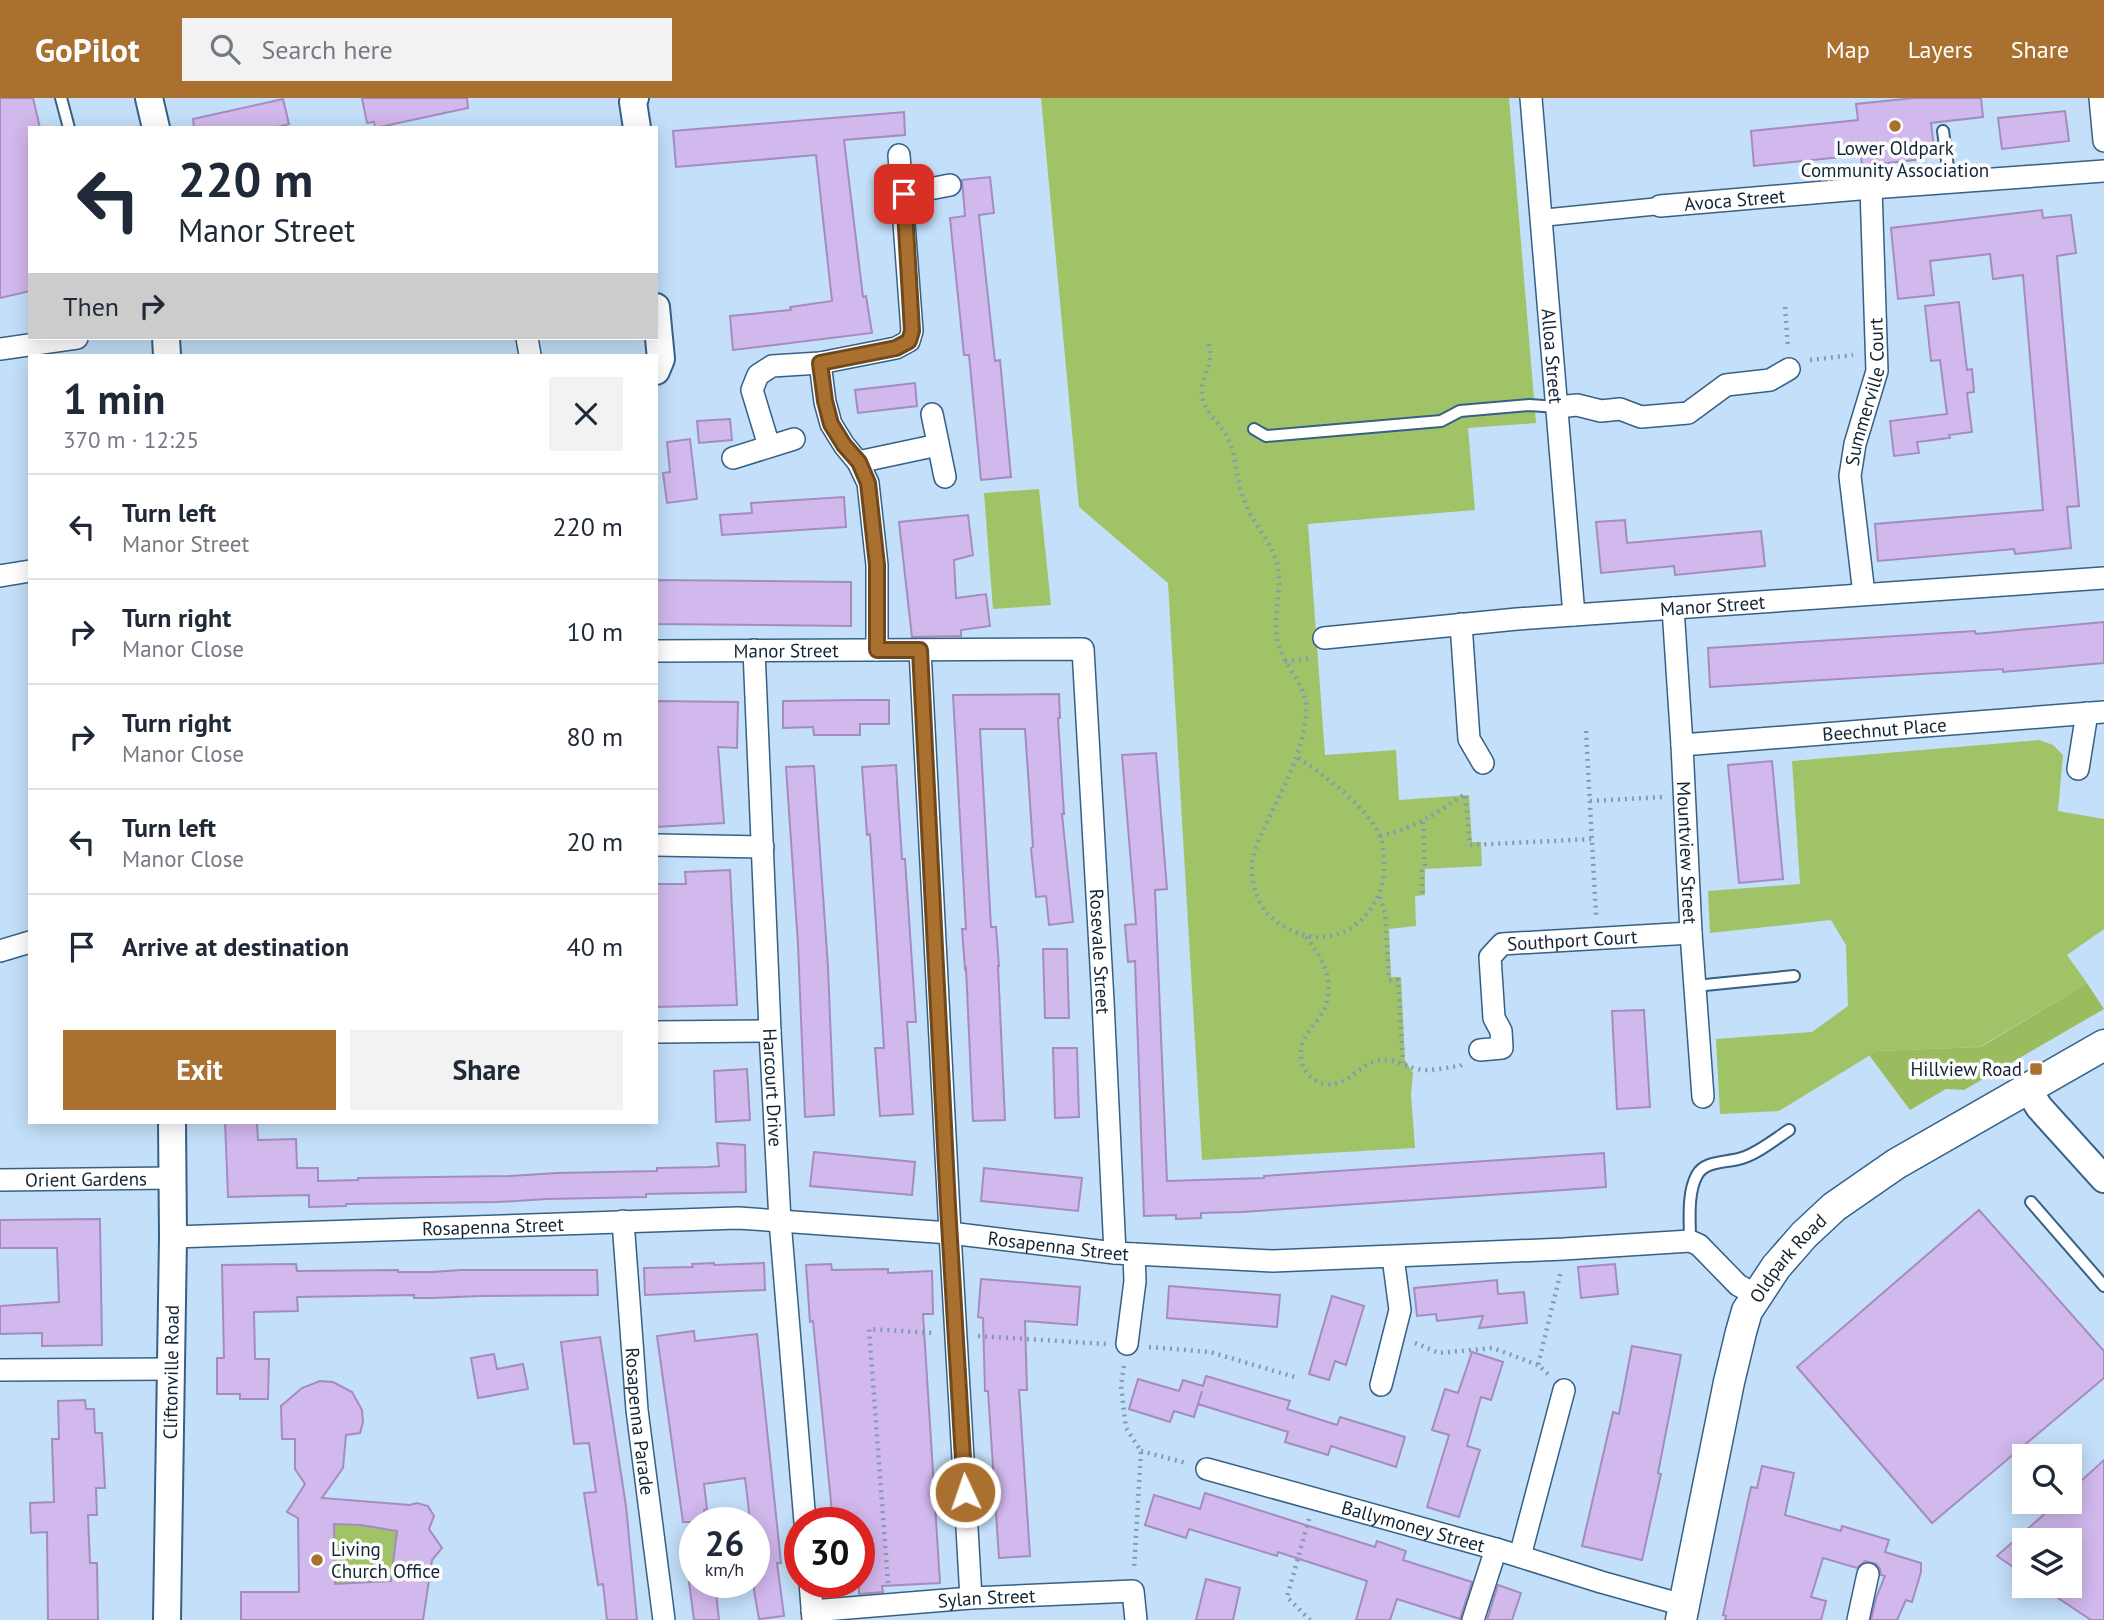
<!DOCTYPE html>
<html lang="en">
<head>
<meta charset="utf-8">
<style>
  body { margin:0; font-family:"PT Sans",sans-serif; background:#f2f2f3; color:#1f2937; height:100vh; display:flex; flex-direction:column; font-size:26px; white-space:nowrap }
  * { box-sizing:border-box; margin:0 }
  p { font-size:23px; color:#747a83 }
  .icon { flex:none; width:38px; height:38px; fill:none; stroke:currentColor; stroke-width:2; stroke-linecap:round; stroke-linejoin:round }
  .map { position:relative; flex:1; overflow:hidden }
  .details { position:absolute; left:28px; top:256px; width:630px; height:770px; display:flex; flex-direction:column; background:#fff; border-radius:0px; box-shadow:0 4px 18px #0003 }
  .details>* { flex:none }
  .banner { position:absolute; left:28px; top:28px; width:630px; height:214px; border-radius:0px; box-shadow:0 4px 18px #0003; background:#fff; color:#1f2937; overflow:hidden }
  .fabs { position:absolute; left:2012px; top:1346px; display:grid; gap:14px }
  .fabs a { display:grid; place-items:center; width:70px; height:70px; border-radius:0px; background:#fff; box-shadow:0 4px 18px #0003; font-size:35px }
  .speed { position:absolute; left:679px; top:1409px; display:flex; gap:14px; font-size:35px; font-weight:700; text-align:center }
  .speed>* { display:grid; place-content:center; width:91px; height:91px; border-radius:50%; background:#fff; box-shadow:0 4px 18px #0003; line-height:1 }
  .speed small { font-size:18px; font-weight:400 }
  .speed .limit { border:10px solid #d22; background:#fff; color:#111 }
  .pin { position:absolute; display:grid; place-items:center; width:60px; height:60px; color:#fff; margin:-30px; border-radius:14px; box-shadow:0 4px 10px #0006 }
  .me { position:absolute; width:77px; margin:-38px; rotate:357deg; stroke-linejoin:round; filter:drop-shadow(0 0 5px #0008) }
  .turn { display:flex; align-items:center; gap:24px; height:147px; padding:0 35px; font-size:32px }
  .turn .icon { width:91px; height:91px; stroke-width:2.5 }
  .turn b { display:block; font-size:49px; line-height:60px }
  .then { display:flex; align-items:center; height:66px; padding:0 35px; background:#0003; gap:14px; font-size:26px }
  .round { display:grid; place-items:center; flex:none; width:74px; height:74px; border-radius:0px; background:#f2f2f3 }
  .headline { display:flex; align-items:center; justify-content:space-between; height:119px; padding:0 35px }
  h1 { font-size:42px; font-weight:700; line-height:52px }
  .action { display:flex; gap:14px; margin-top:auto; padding:14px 35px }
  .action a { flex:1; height:80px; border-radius:0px; background:#aa702f; color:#fff; font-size:28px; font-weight:700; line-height:80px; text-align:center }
  .action a+a { background:#f2f2f3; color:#1f2937 }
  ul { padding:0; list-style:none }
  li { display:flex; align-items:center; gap:21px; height:105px; padding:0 35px; border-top:2px solid #e0e1e3 }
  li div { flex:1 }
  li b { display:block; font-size:26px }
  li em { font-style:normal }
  header { display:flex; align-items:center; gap:42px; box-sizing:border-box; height:98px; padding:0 35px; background:#aa702f; color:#fff }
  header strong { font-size:33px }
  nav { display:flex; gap:38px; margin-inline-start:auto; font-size:24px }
  .search { width:490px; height:63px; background:#f2f2f3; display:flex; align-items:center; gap:18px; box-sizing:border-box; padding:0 24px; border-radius:0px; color:#747a83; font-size:26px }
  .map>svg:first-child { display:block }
  .green { fill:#a1c368 }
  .forest { fill:#9abc5f }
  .building { fill:#d1b8ed; stroke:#a58cbf; stroke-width:2; fill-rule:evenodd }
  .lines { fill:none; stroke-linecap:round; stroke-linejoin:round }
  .service-casing { stroke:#356187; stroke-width:14 }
  .pedestrian-casing { stroke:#356187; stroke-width:19 }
  .minor-casing { stroke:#356187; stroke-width:24 }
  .tertiary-casing { stroke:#356187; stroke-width:30 }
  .secondary-casing { stroke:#356187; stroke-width:33 }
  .path { stroke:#839bb2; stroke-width:4.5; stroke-dasharray:2 5; stroke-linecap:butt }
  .service { stroke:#fff; stroke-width:10 }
  .pedestrian { stroke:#fff; stroke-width:16 }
  .minor { stroke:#fff; stroke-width:21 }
  .tertiary { stroke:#fff; stroke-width:26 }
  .secondary { stroke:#fff; stroke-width:30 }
  .route-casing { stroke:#6e491f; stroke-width:18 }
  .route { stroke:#aa702f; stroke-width:12 }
  .poi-dot { fill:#aa702f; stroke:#fcfcfc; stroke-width:2.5 }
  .labels { text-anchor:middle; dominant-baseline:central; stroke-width:7; stroke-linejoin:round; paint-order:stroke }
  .poi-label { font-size:19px; fill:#132535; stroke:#fcfcfc }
  .street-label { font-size:19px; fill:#132535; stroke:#fcfcfc }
</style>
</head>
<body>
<header>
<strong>GoPilot</strong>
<div class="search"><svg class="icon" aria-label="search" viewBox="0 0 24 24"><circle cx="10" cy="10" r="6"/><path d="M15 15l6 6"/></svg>Search here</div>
<nav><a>Map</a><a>Layers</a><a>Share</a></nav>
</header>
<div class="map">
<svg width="2104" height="1522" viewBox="0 0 2104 1522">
  <rect width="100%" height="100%" fill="#c3dff9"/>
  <path class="green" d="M1041 0H1509L1536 325 1468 330 1475 412 1308 426 1325 657 1396 652 1399 702 1469 697 1472 744H1481L1482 768 1425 771V797L1415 798 1416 828 1389 831 1391 879H1401L1405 962 1413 975 1411 996 1415 1050 1202 1062 1168 485 1079 409Z
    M1039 391 1051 507 993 511 984 395Z
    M2039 642 2053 647 2063 657 2058 713 2104 721V831L2067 857 2087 885 1980 949 1877 953 1779 1013 1720 1016 1716 941 1812 934 1848 908 1846 847 1831 822 1710 835 1708 793 1800 786 1792 663Z
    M334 1426 361 1427 397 1433 391 1483 345 1485 335 1499Z"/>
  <path class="forest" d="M2087 885 2104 911 1964 992 1946 991 1910 1012 1869 957 1877 953 1981 949Z"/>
  <path class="building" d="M0 0H33L40 30H30V193L0 200Z
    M362 0H467L468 10 375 30 374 24 367 25Z
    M1914 0H1981L1983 19 1931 25 1934 50 1921 52 1922 61 1862 68 1861 57 1754 68 1751 33 1858 22 1856 6Z
    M283 1 289 26 274 30H194L193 21Z
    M2065 13 2069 43 2002 51 1998 20Z
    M904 14 905 37 844 42 863 199 866 198 872 235 733 252 730 218 791 212 790 209 832 203 816 57 676 69 673 33Z
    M990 79 994 115 979 117 995 263 1000 262 1011 379 981 382 969 257H964L950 120 965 118 962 82Z
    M2042 112 2043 120 2071 117 2076 155 2057 158 2079 408 2067 409 2071 450 2015 456 2014 451 1878 463 1875 426 2043 412 2023 177 1993 181 1990 156 1930 163 1934 197 1898 201 1891 130Z
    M1959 204 1967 272 1972 271 1974 294 1967 295 1972 334 1949 337 1950 340 1917 344 1919 355 1894 358 1890 323 1947 316 1940 262 1931 263 1925 208Z
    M915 285 917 308 858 315 855 292Z
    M730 321 732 342 699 345 697 323Z
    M690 341 697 401 667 405 663 375 670 374 667 344Z
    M844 399 846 429 722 437 720 417 752 415 751 405Z
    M968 417 973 457 954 462 956 500 986 496 990 528 961 532V538L912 539 899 424Z
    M1625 422 1627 445 1761 433 1765 468 1675 477 1674 468 1601 475 1596 424Z
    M656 482 851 484V528L656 526Z
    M2104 524V565L2003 574V571L1710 589 1708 550 1975 533 1976 536Z
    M1059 596 1060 620H1058L1064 716H1062L1073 824 1049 827 1046 798 1036 799 1031 750 1033 749 1025 631H980L991 829H996L999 868H998L1005 1022 973 1023 966 870 965 871 962 831H966L953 597Z
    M860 602H889V626H860V637H814L813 629 783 630V603Z
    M656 603 738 604 737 650 718 649 724 725 656 729Z
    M1156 655 1167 791 1155 792 1167 1083 1264 1080V1078L1604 1055 1606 1089 1242 1114 1201 1115V1120L1176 1121V1117L1144 1118 1135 863 1128 864 1125 827 1136 826 1122 657Z
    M1772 663 1783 781 1739 785 1728 667Z
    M896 667 902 761H905L916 924H907L913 1016 880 1018 875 950H884L870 736 867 737 862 669Z
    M814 668 828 869 834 1017 805 1019 798 846 786 669Z
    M730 772 737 907 656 909V786H686L685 774Z
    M1043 851H1067L1069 920H1045Z
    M1644 912 1650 1009 1617 1011 1612 913Z
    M1053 950H1077L1079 1019 1055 1020Z
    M747 971 750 1022 716 1024 714 973Z
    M225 1024H257L258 1042 296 1041 297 1070H318V1083L358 1082V1080L510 1078 557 1075 657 1073V1070L709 1069 719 1068 717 1045 745 1047 746 1094 646 1096V1099L547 1101 498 1104 346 1106V1108L309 1109V1097L228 1099Z
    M814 1054 915 1064 912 1097 810 1088Z
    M984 1070 1082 1080 1078 1113 981 1103Z
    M1979 1112 2104 1253V1280L1932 1425 1797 1269Z
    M100 1121 102 1247 42 1248V1235L0 1236V1208L59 1204 57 1150H0V1122Z
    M714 1165V1167L764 1165 765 1192 645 1197 644 1170 693 1169 692 1166Z
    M296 1166 297 1173 398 1172V1174H432L461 1172H597L598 1197 480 1198 432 1200H414V1197L297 1199 298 1213 254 1214 255 1261H269L268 1301H240V1296H217V1260H224L222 1167Z
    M831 1166 832 1172 888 1171V1175L932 1173 933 1216H923L940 1485 882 1488 883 1494 859 1496V1424H833L813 1223 810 1224 806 1167Z
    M1615 1166 1618 1196 1581 1200 1578 1169Z
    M981 1181 1080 1189 1077 1227 1025 1223 1027 1292H1019L1030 1458 999 1460 988 1293H985L983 1220 978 1219Z
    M1497 1182 1498 1196 1524 1194 1527 1225 1479 1230 1483 1218 1437 1223 1436 1216 1417 1218 1414 1190Z
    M1169 1188 1280 1197 1277 1229 1167 1220Z
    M1332 1198 1364 1208 1346 1267 1335 1263 1329 1282 1309 1276Z
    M694 1233 695 1243 757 1236 781 1465H777L784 1518 759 1521 754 1493V1421L750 1422 745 1380 704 1386 707 1411 704 1412 706 1424H683L657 1238Z
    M600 1239 626 1408 637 1522H607L603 1486 598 1487 584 1395 596 1394 589 1345 574 1346 561 1244Z
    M1632 1248 1681 1257 1658 1375 1661 1376 1642 1462 1582 1448 1613 1314 1619 1316Z
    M1472 1254 1503 1264 1491 1302 1481 1299 1467 1348 1480 1352 1459 1419 1427 1409 1449 1337 1432 1332 1445 1291 1458 1295Z
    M494 1256 497 1271 523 1266 528 1291 478 1300 471 1260Z
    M1206 1278 1290 1303 1287 1311 1315 1320 1337 1327 1340 1319 1405 1339 1396 1369 1331 1348 1328 1357 1285 1344 1288 1334 1198 1306 1202 1293 1194 1319 1174 1313 1170 1324 1129 1311 1138 1281 1179 1293 1183 1282 1203 1288Z
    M320 1283 333 1284 352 1294 362 1312 363 1324 360 1335 346 1337 343 1370 322 1400 410 1407 417 1405 428 1408 434 1418 429 1431 442 1450 432 1462 423 1522H241V1494H299L298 1420 287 1414 305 1386 295 1371V1341H282L281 1308 302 1290ZM334 1426 361 1427 397 1433 391 1483 335 1486Z
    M85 1302 86 1311H94L95 1335H102L105 1390H96L97 1417H88L90 1465H97L98 1522H48L47 1434 31 1435 30 1405 54 1404 52 1341H59L58 1303Z
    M2104 1362V1522H2091L2040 1488H2070V1442H2025V1477L1997 1458 2058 1404H2070V1393Z
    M1762 1368 1794 1375 1785 1417 1841 1433 1842 1428 1889 1442 1885 1454 1921 1465V1474L1912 1504 1906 1502 1897 1522H1871L1876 1500 1885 1478 1881 1477 1880 1471 1876 1466 1865 1463 1857 1470 1823 1460 1811 1499 1826 1503 1821 1522H1725L1726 1518 1723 1517 1751 1389 1757 1390Z
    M1205 1395 1375 1449 1377 1443 1406 1453 1403 1462 1472 1484 1460 1521 1397 1501 1390 1522H1356L1367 1483 1278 1454 1277 1458 1189 1431 1186 1440 1145 1427 1154 1397 1200 1411Z
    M1206 1481 1240 1490 1233 1522H1196Z
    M689 1484H715L719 1522H694Z
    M1498 1487 1521 1495 1512 1522H1487Z"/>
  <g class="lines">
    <defs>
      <path id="service" d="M61 0 69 30
        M1943 33 1950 84
        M1254 331 1266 338 1441 323 1460 313 1529 307 1558 309
        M1695 888 1794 878
        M2031 1104 2104 1188
        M1690 1143C1690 1123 1687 1095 1697 1077 1705 1062 1727 1065 1742 1060 1758 1055 1774 1042 1789 1032"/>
      <path id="pedestrian" d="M1541 120 1660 108"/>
      <g id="minor">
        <path id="s1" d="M1531 0 1574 517"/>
        <path d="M2100 0 2104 43"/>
        <path d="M904 96 950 87"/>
        <path id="s2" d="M1660 108 1871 90 2104 73"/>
        <path d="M527 240 530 257"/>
        <path d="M0 251 77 240"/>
        <path d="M820 265 825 304 831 326 844 347 858 364 868 385 877 467V552"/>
        <path d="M1558 309 1577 307 1601 313 1620 311 1641 319 1688 315 1726 287 1770 282 1789 271"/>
        <path d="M932 316 945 379"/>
        <path d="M769 348 752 292 758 277 772 268 820 265 896 250 909 243 912 233 899 57"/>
        <path d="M733 360 794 341"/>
        <path d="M858 364 938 347"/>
        <path d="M0 478 30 473"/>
        <path id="s3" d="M1864 496 1850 378 1855 346 1877 273 1871 90"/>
        <path id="s4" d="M1673 510 1682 647 1691 835 1703 999"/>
        <path d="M1461 526 1469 641 1483 665"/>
        <path id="s5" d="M1324 540 1517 521 2104 480"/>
        <path id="s6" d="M754 552 770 933 780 1123 805 1424"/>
        <path d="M920 552 950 1135 971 1500"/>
        <path id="s7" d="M656 553 1083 551 1103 903 1115 1155"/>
        <path id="s8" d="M1682 647 2104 614"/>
        <path d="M2078 671 2087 615"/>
        <path d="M656 747 763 749"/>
        <path d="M0 853 30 844"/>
        <path d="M656 934 770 933"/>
        <path id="s9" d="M1480 952 1502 950 1501 933 1494 920 1490 859 1502 846 1691 835"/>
        <path id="s10" d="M0 1082 173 1080"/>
        <path id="s11" d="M623 1123 637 1312 664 1522"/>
        <path id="s12" d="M173 1139 738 1120 950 1135 1115 1155 1273 1163 1564 1151 1690 1143 1699 1147 1738 1187 1756 1197"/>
        <path d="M1127 1246 1135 1183 1134 1156"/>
        <path d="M0 1272 170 1271"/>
        <path d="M1381 1287 1400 1212 1393 1159"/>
        <path id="s13" d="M1207 1371 1496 1451 1601 1484 1683 1507"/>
        <path d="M1520 1458 1564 1292"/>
        <path d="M810 1484 813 1522"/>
        <path id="s14" d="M812 1513 971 1500 1133 1493 1136 1522"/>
        <path d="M1473 1522 1496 1451"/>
        <path d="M1858 1522 1868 1476"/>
      </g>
      <g id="tertiary">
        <path d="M149 0 156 30"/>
        <path d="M635 0 633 4 637 30"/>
        <path d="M656 209 661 261 656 273"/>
        <path d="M166 240 167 257"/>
        <path d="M2028 991 2039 1009 2104 1081"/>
        <path id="s15" d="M167 1522 173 1139 172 1024"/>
      </g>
      <g id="secondary">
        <path id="s16" d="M1681 1522 1729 1284 1741 1234 1747 1213 1776 1169 1804 1137 1834 1109 1896 1066 2104 947"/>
      </g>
    </defs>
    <use href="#service" class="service-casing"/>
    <use href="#pedestrian" class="pedestrian-casing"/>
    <use href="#minor" class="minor-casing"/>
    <use href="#tertiary" class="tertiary-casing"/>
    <use href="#secondary" class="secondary-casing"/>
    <path class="path" d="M1785 209 1788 250
      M1209 246C1210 253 1211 261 1209 267 1206 277 1200 287 1202 298 1205 315 1219 324 1227 338 1238 361 1236 386 1247 409 1256 430 1274 447 1278 470 1282 493 1272 520 1278 544 1282 565 1305 587 1306 606 1308 648 1283 689 1266 726 1261 738 1253 752 1252 766 1251 782 1256 802 1267 815 1274 823 1284 829 1293 833 1341 855 1386 814 1384 765 1384 755 1383 743 1378 734 1361 704 1325 678 1297 659
      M1810 262 1853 257
      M1285 564 1310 560 1312 558
      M1586 633 1596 817
      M1590 703 1663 699
      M1380 738C1415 730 1435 716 1465 696L1470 747 1593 741
      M1422 795V773L1425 769 1423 724
      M1380 799 1385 815 1389 882H1398L1403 965
      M1306 839C1321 858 1333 878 1327 903 1324 919 1309 929 1303 944 1296 961 1306 982 1324 986 1347 990 1357 968 1376 963 1394 959 1402 968 1418 971 1428 974 1449 969 1460 968L1463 966
      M978 1238 1106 1246
      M1415 1245 1439 1255 1493 1250 1538 1267
      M1149 1249 1210 1254 1298 1280
      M1124 1268 1121 1288 1126 1330 1141 1353 1134 1471
      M1548 1276 1538 1267 1561 1173
      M1141 1353 1186 1365
      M1309 1421 1287 1499 1310 1522
      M888 1485 869 1231 934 1235"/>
    <use href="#service" class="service"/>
    <use href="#pedestrian" class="pedestrian"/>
    <use href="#minor" class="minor"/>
    <use href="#tertiary" class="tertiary"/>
    <use href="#secondary" class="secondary"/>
  </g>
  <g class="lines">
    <defs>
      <path id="route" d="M904 96 912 233 909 243 896 250 820 265 825 303 831 326 844 347 859 364 868 385 877 467V552H920L948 1108 965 1394"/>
    </defs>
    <use href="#route" class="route-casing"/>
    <use href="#route" class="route"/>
  </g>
  <g class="poi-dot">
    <circle cx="1895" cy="28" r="7"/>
    <rect x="2029" y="964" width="14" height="14" rx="3.5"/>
    <circle cx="317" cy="1462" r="7"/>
  </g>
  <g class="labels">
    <g class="poi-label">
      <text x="1895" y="50">Lower Oldpark<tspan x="1895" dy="22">Community Association</tspan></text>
      <text x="2022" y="971" text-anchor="end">Hillview Road</text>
      <text x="331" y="1451" text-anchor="start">Living<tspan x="331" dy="22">Church Office</tspan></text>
    </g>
    <g class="street-label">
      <text stroke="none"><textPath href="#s2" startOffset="75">Avoca Street</textPath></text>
      <text stroke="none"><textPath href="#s1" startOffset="259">Alloa Street</textPath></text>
      <text stroke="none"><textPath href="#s3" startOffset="205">Summerville Court</textPath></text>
      <text stroke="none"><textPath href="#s5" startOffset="390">Manor Street</textPath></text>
      <text stroke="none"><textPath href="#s7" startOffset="130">Manor Street</textPath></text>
      <text stroke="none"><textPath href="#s8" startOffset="203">Beechnut Place</textPath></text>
      <text stroke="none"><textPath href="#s4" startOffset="245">Mountview Street</textPath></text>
      <text stroke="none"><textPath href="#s9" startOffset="203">Southport Court</textPath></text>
      <text stroke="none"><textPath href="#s7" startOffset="730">Rosevale Street</textPath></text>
      <text stroke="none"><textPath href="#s6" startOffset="438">Harcourt Drive</textPath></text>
      <text stroke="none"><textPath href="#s10" startOffset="86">Orient Gardens</textPath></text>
      <text stroke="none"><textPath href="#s12" startOffset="320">Rosapenna Street</textPath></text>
      <text stroke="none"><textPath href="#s12" startOffset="887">Rosapenna Street</textPath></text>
      <text stroke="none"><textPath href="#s16" startOffset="383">Oldpark Road</textPath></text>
      <text stroke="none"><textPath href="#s15" startOffset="248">Cliftonville Road</textPath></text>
      <text stroke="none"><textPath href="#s11" startOffset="201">Rosapenna Parade</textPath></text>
      <text stroke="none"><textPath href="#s13" startOffset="214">Ballymoney Street</textPath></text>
      <text stroke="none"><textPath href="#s14" startOffset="175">Sylan Street</textPath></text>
    </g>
  </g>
</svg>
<div class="fabs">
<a><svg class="icon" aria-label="search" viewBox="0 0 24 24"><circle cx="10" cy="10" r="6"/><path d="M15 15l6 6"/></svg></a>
<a><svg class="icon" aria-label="layers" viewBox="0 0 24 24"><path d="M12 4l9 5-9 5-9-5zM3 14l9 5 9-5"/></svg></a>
</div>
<div class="speed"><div>26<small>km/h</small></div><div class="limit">30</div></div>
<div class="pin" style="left:904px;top:96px;background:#d93025"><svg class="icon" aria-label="arrive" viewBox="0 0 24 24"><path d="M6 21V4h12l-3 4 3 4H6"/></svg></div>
<svg class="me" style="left:965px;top:1394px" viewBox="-20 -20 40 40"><circle r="17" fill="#aa702f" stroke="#fff" stroke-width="3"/><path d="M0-11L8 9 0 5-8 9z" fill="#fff"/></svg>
<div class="banner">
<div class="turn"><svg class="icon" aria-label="left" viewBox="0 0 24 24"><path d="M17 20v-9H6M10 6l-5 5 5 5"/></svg><div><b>220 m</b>Manor Street</div></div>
<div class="then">Then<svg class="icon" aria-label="right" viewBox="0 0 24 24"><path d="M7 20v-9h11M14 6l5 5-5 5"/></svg></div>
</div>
<section class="details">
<div class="headline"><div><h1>1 min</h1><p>370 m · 12:25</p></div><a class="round"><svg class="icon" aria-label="close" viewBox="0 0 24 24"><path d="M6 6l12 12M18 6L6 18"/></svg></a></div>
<ul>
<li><svg class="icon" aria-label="left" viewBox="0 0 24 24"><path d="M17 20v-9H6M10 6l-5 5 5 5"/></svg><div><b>Turn left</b><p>Manor Street</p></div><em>220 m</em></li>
<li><svg class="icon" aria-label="right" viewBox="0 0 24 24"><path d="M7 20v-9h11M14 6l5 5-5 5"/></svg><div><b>Turn right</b><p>Manor Close</p></div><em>10 m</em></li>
<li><svg class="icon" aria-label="right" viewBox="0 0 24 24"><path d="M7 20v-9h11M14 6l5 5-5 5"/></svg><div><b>Turn right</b><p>Manor Close</p></div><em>80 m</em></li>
<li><svg class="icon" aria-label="left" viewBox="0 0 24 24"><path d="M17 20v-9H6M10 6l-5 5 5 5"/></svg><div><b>Turn left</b><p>Manor Close</p></div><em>20 m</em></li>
<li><svg class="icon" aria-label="arrive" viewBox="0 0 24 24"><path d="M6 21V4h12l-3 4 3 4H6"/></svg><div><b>Arrive at destination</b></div><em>40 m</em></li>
</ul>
<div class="action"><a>Exit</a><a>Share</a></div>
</section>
</div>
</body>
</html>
